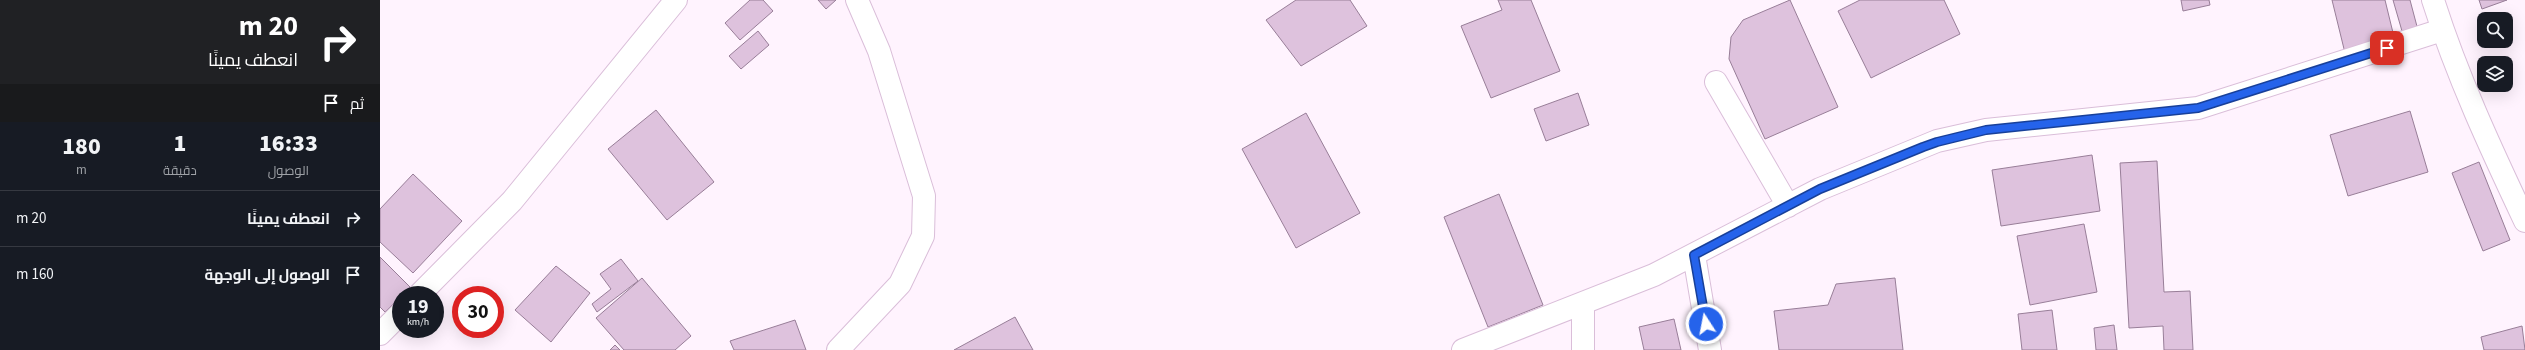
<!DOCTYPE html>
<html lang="ar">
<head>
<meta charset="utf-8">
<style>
  body { margin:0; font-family:"Source Sans 3",Cairo,sans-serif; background:#242831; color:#f1f3f6; direction:rtl; height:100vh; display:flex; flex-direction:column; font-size:15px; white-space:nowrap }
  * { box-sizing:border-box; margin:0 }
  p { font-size:13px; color:#9ea1a6 }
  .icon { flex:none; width:22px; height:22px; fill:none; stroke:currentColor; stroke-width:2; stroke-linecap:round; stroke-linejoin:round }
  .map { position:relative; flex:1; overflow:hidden; direction:ltr }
  .panel { display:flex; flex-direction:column; background:#171b24; width:380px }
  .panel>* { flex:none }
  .top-card { background:#202124; color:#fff; overflow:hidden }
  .fabs { position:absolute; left:2097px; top:12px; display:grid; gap:8px }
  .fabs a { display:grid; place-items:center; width:36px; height:36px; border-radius:8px; background:#171b24; box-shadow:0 4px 16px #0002; font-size:20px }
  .speed { position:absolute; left:12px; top:286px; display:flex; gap:8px; font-size:20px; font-weight:700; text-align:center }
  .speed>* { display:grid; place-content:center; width:52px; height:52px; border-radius:50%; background:#171b24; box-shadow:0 4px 16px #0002; line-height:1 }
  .speed small { font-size:10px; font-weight:400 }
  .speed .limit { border:6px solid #d22; background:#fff; color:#111 }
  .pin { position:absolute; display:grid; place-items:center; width:34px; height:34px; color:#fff; margin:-17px; border-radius:8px; box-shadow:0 2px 6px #0006 }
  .me { position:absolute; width:44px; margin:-22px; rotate:349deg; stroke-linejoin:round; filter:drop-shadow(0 0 3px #0008) }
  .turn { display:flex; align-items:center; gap:14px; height:84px; padding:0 16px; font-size:18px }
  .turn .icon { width:52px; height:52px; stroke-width:2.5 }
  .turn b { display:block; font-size:28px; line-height:34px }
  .then { display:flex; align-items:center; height:38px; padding:0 16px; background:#0003; gap:8px; font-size:15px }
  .eta { display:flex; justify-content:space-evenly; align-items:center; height:68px; text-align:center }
  .eta b { font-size:24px; font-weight:800; line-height:28px }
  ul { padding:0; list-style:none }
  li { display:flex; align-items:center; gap:12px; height:56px; padding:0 16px; border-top:1px solid #363941 }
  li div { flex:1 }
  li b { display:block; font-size:15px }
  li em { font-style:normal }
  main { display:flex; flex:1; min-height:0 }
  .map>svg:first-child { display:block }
  .building { fill:#dec2dd; stroke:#987e98 }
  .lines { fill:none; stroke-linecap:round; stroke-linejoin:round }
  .minor-casing { stroke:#dabed9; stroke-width:24 }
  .minor { stroke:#fff; stroke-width:22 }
  .route-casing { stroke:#184099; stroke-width:10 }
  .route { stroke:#2563eb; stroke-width:7 }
</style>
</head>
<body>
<main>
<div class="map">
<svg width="2145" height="350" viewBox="0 0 2145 350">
  <rect width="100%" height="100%" fill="#fff3fe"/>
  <path class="building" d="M370 0H383L393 11 360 40 345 23Z
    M438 0H456L446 9Z
    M916 0H970L987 26 921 66 886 20Z
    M1118 0H1151L1180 71 1111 98 1081 26 1122 10Z
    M1410 0 1458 107 1385 139 1349 59 1351 37 1363 20Z
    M1480 0H1564L1580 34 1491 78 1458 11Z
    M1801 0H1829L1830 5 1803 11Z
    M1952 0H2005L2015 41 1965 53Z
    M2013 0H2030L2039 34 2024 38Z
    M2099 0H2127L2102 9Z
    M378 31 389 45 361 69 349 56Z
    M1198 93 1209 125 1166 141 1154 109Z
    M276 110 334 182 287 220 228 149Z
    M2030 111 2048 172 1968 196 1950 135Z
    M926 113 980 213 916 248 862 149Z
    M1712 155 1720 211 1621 226 1612 170Z
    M1777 161 1784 292 1810 291 1813 350H1784L1783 326 1749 328 1740 163Z
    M2099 162 2130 240 2103 251 2072 173Z
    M33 174 82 221 33 273 0 242V209Z
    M1119 194 1163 305 1108 327 1064 217Z
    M1704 224 1717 292 1650 305 1637 236Z
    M0 257 30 287 5 312 0 307Z
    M241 259 258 281 217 312 212 304 231 289 220 274Z
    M176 266 210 293 171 342 135 310Z
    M262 278 311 336 295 350H244L216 318Z
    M1515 278 1523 350H1399L1394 311 1448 305 1456 284Z
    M1672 310 1677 350H1642L1638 314Z
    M635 317 653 350H574Z
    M1294 319 1301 350H1264L1259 327Z
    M415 320 426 350H354L350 341Z
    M1734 325 1737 350H1716L1714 328Z
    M2142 326 2145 350H2104L2101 337Z
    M235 345 240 350H230Z"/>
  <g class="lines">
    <defs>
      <path id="minor" d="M2053 0C2077 76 2111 149 2145 221
        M1336 82 1408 206
        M1314 255 1330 350
        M39 295 132 201 296 0
        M0 334 21 313
        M458 350 520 284 543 236 544 196 499 51 477 0
        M1083 350 1274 275 1440 189 1557 141 1606 130 1818 108 2062 30
        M1203 350V303"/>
    </defs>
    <use href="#minor" class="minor-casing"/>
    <use href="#minor" class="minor"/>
  </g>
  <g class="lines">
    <defs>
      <path id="route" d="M1326 324 1314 255 1440 189 1543 147 1557 142 1606 130 1818 108 2007 48"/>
    </defs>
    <use href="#route" class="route-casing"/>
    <use href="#route" class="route"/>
  </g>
</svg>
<div class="fabs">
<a><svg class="icon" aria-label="search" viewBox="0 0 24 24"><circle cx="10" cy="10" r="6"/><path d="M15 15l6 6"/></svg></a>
<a><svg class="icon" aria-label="layers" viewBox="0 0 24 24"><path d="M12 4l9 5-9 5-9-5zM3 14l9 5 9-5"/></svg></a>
</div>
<div class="speed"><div>19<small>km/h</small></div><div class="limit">30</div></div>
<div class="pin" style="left:2007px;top:48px;background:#d93025"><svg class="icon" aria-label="arrive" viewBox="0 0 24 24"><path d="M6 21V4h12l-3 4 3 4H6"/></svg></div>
<svg class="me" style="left:1326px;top:324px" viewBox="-20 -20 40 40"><circle r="17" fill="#2563eb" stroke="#fff" stroke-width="3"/><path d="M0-11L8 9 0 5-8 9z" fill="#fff"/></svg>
</div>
<section class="panel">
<div class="top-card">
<div class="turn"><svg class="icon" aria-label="right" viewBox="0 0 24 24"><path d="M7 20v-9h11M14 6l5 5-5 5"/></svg><div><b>20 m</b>انعطف يمينًا</div></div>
<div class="then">ثم<svg class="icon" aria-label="arrive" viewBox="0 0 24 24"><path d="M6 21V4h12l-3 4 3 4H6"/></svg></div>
</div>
<div class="eta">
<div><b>16:33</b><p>الوصول</p></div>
<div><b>1</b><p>دقيقة</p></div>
<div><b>180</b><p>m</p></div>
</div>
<ul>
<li><svg class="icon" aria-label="right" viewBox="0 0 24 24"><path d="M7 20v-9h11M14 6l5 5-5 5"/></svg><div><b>انعطف يمينًا</b></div><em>20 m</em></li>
<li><svg class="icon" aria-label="arrive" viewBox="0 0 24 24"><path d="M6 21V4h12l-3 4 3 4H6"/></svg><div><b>الوصول إلى الوجهة</b></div><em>160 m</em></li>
</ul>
</section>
</main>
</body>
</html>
